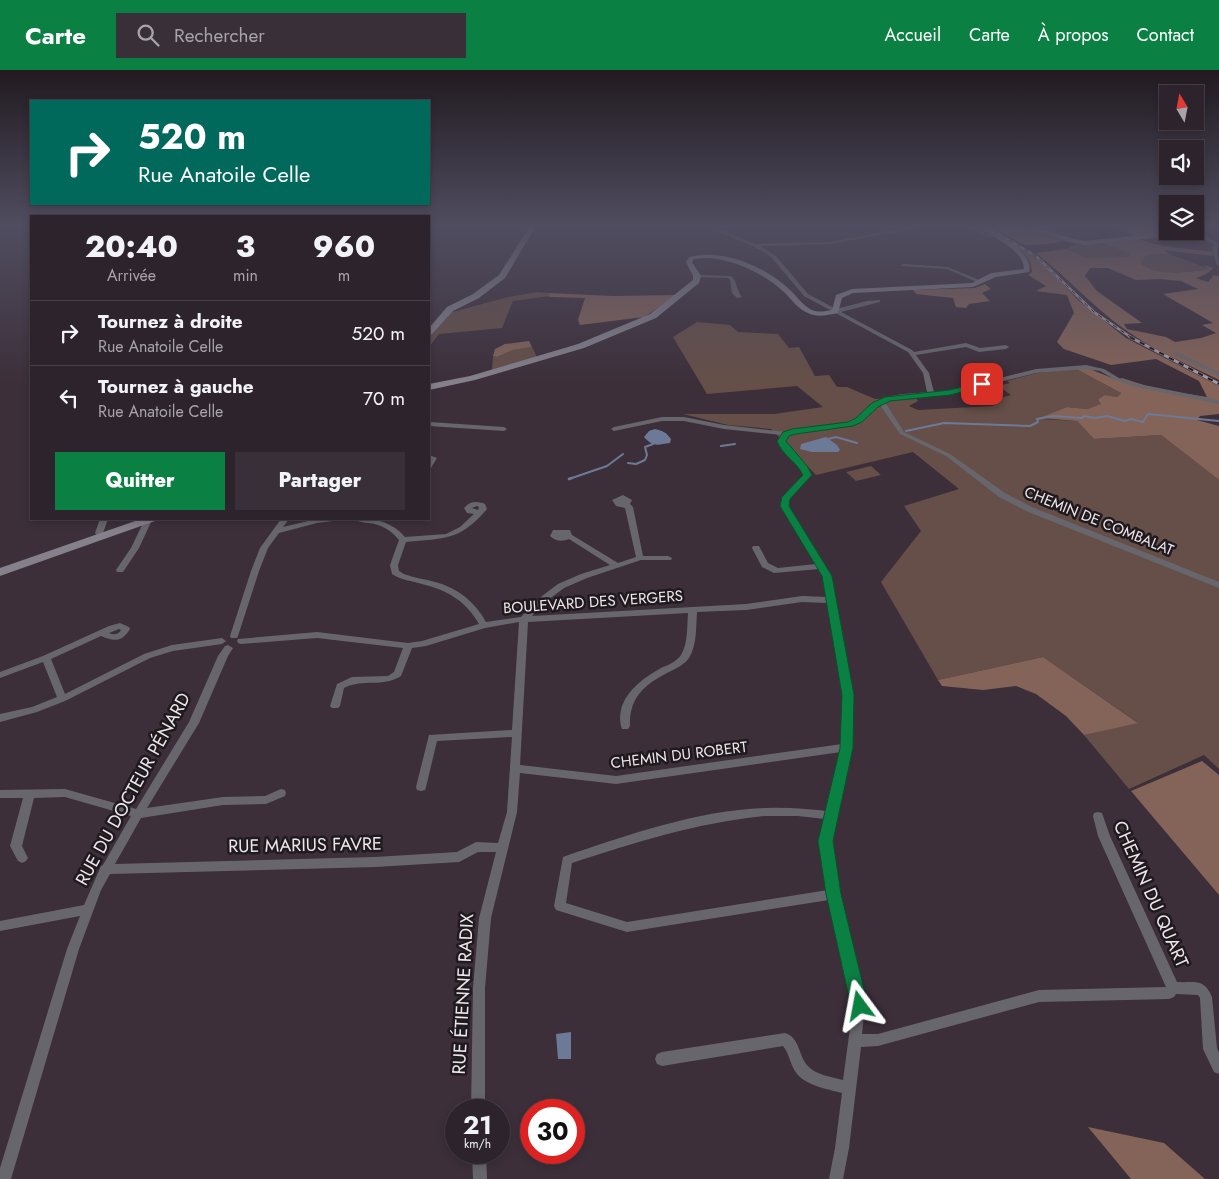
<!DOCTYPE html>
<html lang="fr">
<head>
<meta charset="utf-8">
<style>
  body { margin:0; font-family:Jost,sans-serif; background:#392f38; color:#f1f3f6; height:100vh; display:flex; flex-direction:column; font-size:19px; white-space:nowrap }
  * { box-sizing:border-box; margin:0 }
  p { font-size:16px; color:#a7a4a9 }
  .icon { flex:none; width:28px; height:28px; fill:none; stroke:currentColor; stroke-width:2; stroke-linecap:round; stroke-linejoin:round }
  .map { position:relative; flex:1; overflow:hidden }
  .drawer { position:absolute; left:30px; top:145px; width:400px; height:305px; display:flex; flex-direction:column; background:#2d232c; border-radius:0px; box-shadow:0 2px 8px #0003,0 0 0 1px #484048 }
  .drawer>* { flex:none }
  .banner { position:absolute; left:30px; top:30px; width:400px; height:105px; border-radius:0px; box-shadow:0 2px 8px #0003,0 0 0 1px #484048; background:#00695c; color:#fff; overflow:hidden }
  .needle { width:32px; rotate:350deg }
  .buttons { position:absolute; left:1159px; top:15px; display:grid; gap:10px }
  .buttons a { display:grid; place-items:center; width:45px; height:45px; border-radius:0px; background:#2d232c; box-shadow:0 2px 8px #0003,0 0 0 1px #484048; font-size:25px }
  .speed { position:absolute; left:445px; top:1029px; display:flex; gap:10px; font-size:25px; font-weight:700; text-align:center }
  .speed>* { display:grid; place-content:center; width:65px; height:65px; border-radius:50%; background:#2d232c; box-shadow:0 2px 8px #0003,0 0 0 1px #484048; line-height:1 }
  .speed small { font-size:12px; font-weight:400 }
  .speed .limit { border:8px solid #d22; background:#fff; color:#111 }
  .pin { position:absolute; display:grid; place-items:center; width:42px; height:42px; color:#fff; margin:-21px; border-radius:10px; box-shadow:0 2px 8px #0006 }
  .me { position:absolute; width:55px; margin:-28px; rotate:347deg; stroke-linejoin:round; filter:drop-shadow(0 0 4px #0008) }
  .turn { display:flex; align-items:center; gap:18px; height:105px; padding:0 25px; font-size:22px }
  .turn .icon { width:65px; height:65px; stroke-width:2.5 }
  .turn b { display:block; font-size:35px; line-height:42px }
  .eta { display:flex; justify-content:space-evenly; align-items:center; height:85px; text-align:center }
  .eta b { font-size:30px; font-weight:800; line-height:35px }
  .cta { display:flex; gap:10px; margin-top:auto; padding:10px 25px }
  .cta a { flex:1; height:58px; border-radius:0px; background:#0b8043; color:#fff; font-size:20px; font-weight:800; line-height:58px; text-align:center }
  .cta a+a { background:#392f38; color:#f1f3f6 }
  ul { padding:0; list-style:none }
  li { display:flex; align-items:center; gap:15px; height:65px; padding:0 25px; border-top:1px solid #484048 }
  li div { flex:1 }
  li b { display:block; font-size:19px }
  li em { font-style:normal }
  header { display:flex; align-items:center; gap:30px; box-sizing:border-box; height:70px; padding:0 25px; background:#0b8043; color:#fff }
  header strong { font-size:24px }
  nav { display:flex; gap:28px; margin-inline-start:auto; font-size:18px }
  .search { width:350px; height:45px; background:#392f38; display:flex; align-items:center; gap:12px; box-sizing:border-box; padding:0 18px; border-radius:0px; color:#a7a4a9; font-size:19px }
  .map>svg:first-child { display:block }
  .green { fill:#654f48 }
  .forest { fill:#846358; fill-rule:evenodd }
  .water { fill:#6d7a97 }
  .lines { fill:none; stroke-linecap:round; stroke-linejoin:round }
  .stream-far1 { stroke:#6d7a97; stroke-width:2 }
  .stream { stroke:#6d7a97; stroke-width:2.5 }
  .street { fill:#68666d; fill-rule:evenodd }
  .secondary { fill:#84818c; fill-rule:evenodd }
  .rail-far1-casing { stroke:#a69ba4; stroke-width:2.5 }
  .rail-casing { stroke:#a69ba4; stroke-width:3 }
  .rail-far1 { stroke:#1f1a1e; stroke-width:1; stroke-dasharray:4.5; stroke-linecap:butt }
  .rail { stroke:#1f1a1e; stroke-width:2; stroke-dasharray:5.5; stroke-linecap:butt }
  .route { fill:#0b8043; stroke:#07532c }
  .labels { text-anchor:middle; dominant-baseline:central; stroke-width:5; stroke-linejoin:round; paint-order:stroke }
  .street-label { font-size:15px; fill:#eee5ec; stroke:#1f1a1e }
  .near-street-label { font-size:18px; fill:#eee5ec; stroke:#1f1a1e }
</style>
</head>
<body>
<header>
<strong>Carte</strong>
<div class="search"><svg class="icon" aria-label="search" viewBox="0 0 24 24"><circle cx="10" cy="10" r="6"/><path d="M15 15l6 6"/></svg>Rechercher</div>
<nav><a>Accueil</a><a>Carte</a><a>À propos</a><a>Contact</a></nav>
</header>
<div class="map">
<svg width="1219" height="1109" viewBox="0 0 1219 1109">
  <rect width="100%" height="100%" fill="#3c2f3a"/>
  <path class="green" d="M1076 173H1103L1132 184 1127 187 1086 188 1066 179Z
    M1153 184H1169L1210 199C1191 202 1155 207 1141 193L1144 187Z
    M538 222 549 223 550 226 513 231 502 258 439 264 429 277V265L445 244 508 227Z
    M697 252 730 255 738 262 778 264 789 278 799 277 815 306 829 305 837 317H847L875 329 916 328 918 331 909 336 918 340 993 336 999 332 1000 328 1011 325 998 316 1010 313 1007 311 1037 303 1076 299 1121 323 1117 327 1105 325 1098 329 1102 334 1087 339 1067 337 1042 349 1077 351 1094 369 1161 365 1219 410V699L1204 685 1129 719 1084 665 1137 652 1043 587 938 610 881 512 921 461 904 436 959 419 913 382 816 405 771 359 728 355 683 344H774L823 337 797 316 707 324 673 267Z
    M532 277 537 287 492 300 493 286 497 287 513 280Z
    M871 396 881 405 856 411 846 402Z"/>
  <path class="forest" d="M990 156H1017L1065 171C1059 173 1030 176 1026 175 1014 171 1002 162 990 156Z
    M1125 156H1167L1168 161H1182L1135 166 1117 159Z
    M999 164 1044 194 1078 230 1126 268 1219 316V344L1200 346 1197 350 1219 356V410L1161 365 1094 369 1077 351 1040 348 1067 337 1087 339 1101 334 1098 329 1105 325 1117 327 1121 323 1076 299H1090L1117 310 1122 308 1156 319 1207 327 1199 311 1156 289 1111 295 1064 279 1057 272 1074 243 1067 225 1036 221 1046 216 1028 205 1032 202C1031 184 1013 174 999 164Z
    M1138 169C1162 178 1187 178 1212 182L1213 186 1164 180 1169 184H1153L1144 187 1141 193C1155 207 1191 202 1209 199L1203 195 1214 198 1206 204 1196 208 1208 212 1214 205 1219 206V310C1187 294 1153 280 1124 259 1092 236 1067 207 1036 183L1066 179 1087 188 1127 187 1131 184 1103 173ZM1090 198H1108L1136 210 1160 209 1181 211 1198 219 1163 224 1213 253 1202 255 1216 263 1201 268 1175 272 1166 267 1127 259 1124 254 1142 253 1097 221 1085 206Z
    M985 214 991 219 982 223 990 231 969 234 966 238 956 237 953 228 916 224 913 220 975 218Z
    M549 223 613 226 677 225 644 247 580 255 578 250 585 228 551 227 547 226 549 225Z
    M529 271 532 277 513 280 497 287 493 286 495 279 505 274Z
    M1043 587 1138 653 1084 665 1066 646 1036 624 1016 616 983 620 942 616 938 610Z
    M1202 691 1219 705V825L1131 721Z
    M1088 1057 1164 1073 1205 1109H1131Z"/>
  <path class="water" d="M655 359C663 361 666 362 671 369L670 373C657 375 653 377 644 367L649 361Z
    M826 367 837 375 840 380 838 382H812L800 379 801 374Z
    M571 962V989H558L556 964Z"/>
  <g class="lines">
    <path class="stream-far1" d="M906 361 944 353 1030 356 1038 352 1037 349 1053 346 1082 348 1084 346 1095 348 1107 346 1125 351 1131 349 1143 352 1148 344 1219 351
      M828 369 836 367 857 373
      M721 376 735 374
      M628 393 636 394 645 390 647 385 645 377 653 374
      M569 409 607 396 623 384"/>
    <path class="stream" d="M569 409 572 408"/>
    <path class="street" d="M917 156H929L830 174 760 176 776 186 808 224 836 239 867 231 880 230V232L841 242 912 280 914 282 966 273 980 278 1006 275 1009 277 1006 279 979 282 966 277 916 285 929 303 934 322 950 320 1036 299 1086 295 1104 299 1119 308 1139 314 1219 330V334L1136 317 1115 310 1100 301 1086 299 1036 303 950 324 889 330 885 332 904 362 950 384 1005 423 1032 437 1219 512V518L1026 441 999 427 946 386 900 364 880 335 861 351 852 355 788 366 784 371C791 384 805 391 811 405L789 429V436L831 506 853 625 852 677 832 771 840 824 865 936 862 964H878L1039 920 1166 917 1098 766 1093 746 1094 743 1098 742 1102 743 1103 746 1110 766 1177 912C1195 913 1204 908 1212 927L1217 978 1219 983V1004L1214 1002 1203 979 1200 928 1198 925 1176 924 1174 927 1169 929 1039 932 878 976 861 977 849 1078 843 1109H829L835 1078 842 1023C827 1019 803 1015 795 1001 790 993 789 983 783 976L662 996 657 994 655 989 657 984 662 982 785 963C800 968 798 984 807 995 815 1005 832 1007 843 1010L853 936 829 830 627 862 556 840 554 836 563 787C627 765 699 740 766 738 787 737 807 739 827 741L841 682 616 714 520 703 517 742 491 848 485 918V1040H471L473 918 479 848 496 782H478L459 792 375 797 110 804 101 820 79 879 11 1109H0V1098L67 879 80 846 0 861V851L84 835 101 796 103 795 131 746 65 727 34 728 22 776 28 788 26 791 22 793 18 791 10 776 23 728H0V720L65 719 136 739 189 652 218 586 225 576 228 575 233 578 228 586 199 653 147 738 223 727 265 726 281 719 285 720 286 723 285 726 266 734 223 735 141 748 115 794 375 787 457 782 476 772 498 773 507 742 512 667 437 671 426 717 425 720 421 721 417 720 416 717 429 665 512 660 519 552 485 558 426 576 412 578 401 606C382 618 364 608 344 618L340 636 338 638H332L330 636 337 614 352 607 388 606 394 602 403 578 317 568 241 574 238 573 237 571 238 569 317 562 408 573 422 571 479 554C466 531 447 520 422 514 412 511 401 510 392 504L390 495 399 470C391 460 381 454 368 453 363 452 358 452 353 449 374 448 391 451 405 467L446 464 460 457 474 444 467 443 464 438C470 431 477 431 485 434L487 439C460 471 445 468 406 472L398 495 399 501 404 504C414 508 425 509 435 512 458 518 475 532 486 552L521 547 542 526 558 514 581 504 610 495 569 469C562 472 555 471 550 466L553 460H570L572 465 618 493 636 487 625 438 616 436 612 430 623 425 632 430 630 434 633 437 643 486H668L672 488 671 490H641L587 508 564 518 548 530 532 546 746 534 802 526 827 527 823 506 819 499 774 503 762 497 752 478 753 476H759L768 493 778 498 816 494 781 436 782 427 803 405C798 391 784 384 778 371L782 365 724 359 684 351H662L614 361 611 359 614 357 662 347H684L724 355 786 362 848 352C859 348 864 339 874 333 889 323 909 324 927 322L923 303 908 282 804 226 772 188 761 180 712 159 716 158 755 174 830 172ZM477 436 479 437 478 440 472 438ZM802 532 827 533 843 625 842 674 616 706 520 695 528 552 688 543C687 556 688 574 681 585 676 592 668 595 661 598 645 607 629 618 622 636 620 643 619 651 622 659H628L630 656C629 628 644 615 667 603 675 599 684 595 689 588 697 575 696 557 697 542L746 540ZM765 746H798L825 749 820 771 828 820 627 852 566 833 572 793C637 772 696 753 765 746Z
      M968 156H974L987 164 997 166C987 169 977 162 968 156Z
      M1196 162H1200L1218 174C1216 182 1219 188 1219 196L1217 195 1212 180 1214 174 1196 164Z
      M903 194 948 197 984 212 979 213 947 199 901 196V195Z
      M697 205 731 206C737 210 736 220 742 227L737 228 732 223 730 210 728 208 695 207V205Z
      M1175 283H1179L1219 302V306L1175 285Z
      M429 352 504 357 507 359 504 361 429 356Z
      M429 385 437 388 431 398 429 399Z
      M100 449H108L103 463 106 466 102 468H99L95 463Z
      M145 449 152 450 139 478 123 502H117L116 500 131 478Z
      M281 449H289L283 457 317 449H337L333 451 317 453 279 463 268 478 259 501 238 566 237 568H231L230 566 251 501 260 478Z
      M120 553 129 557 130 559C122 572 115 572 101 566L51 589 65 624 144 584 172 575 222 568 226 571 222 574 173 581 150 588 65 631 37 642 0 652V644L32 637 57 627 43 592 0 608V602L43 586 109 556ZM119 559 121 560C118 565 114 565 109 563Z
      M472 1082H486L487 1109H473Z"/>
    <path class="secondary" d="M530 156H536L505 208 479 228 453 241 432 264H429V258L447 237 473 224 499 205Z
      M978 156C994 156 1035 184 1029 202L996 207 973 217 853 223 842 228 838 243C827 245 818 248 808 243 798 239 792 230 785 223 763 202 723 183 694 189L692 192 701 206 699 213 656 248 584 278 475 310 429 320V314L470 306 578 274 650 244 693 210V206L686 192 689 187C723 178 764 196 789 219 797 226 803 236 812 240 819 243 825 241 832 240L836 225 852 219 972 213 991 203 1024 199C1024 179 992 168 978 156Z
      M1021 156C1043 156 1063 168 1085 171L1179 161 1193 162 1190 164 1085 175 1069 172Z
      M1204 156H1210V159L1197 162V160Z
      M141 449H156L155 451 0 506V498Z"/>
    <defs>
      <path id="rail-far1" d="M986 156 1037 187 1094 242 1132 268"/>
      <path id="rail" d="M1130 267 1219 314"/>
    </defs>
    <use href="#rail-far1" class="rail-far1-casing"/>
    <use href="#rail" class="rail-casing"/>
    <use href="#rail-far1" class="rail-far1"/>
    <use href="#rail" class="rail"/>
  </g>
  <linearGradient id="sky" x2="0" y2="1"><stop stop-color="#211a20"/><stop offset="0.5" stop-color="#504d60"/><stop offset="1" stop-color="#504d60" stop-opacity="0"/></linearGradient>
  <rect width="1219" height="312" fill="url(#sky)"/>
  <path class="route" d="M982 312 986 314 985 316 950 325 890 331 878 337 862 352 853 356 796 364 789 366 786 371 807 396 812 405 790 429 789 436 832 506 854 625 853 678 833 771 841 824 868 936 865 942 860 944 854 942 851 936 826 824 818 771 840 678 842 625 822 506 780 436 782 427 803 405C797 392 782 385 777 371L783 362 792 359 848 352 856 348 872 333 885 327 950 320Z"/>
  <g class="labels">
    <g class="street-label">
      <text transform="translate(1099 451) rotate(22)">CHEMIN DE COMBALAT</text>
      <text transform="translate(593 532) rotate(-4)">BOULEVARD DES VERGERS</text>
      <text transform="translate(679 685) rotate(-7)">CHEMIN DU ROBERT</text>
    </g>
    <g class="near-street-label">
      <text transform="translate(133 719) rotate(-61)">RUE DU DOCTEUR PÉNARD</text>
      <text transform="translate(305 775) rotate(-1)">RUE MARIUS FAVRE</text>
      <text transform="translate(1151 824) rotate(66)">CHEMIN DU QUART</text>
      <text transform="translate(463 924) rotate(-87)">RUE ÉTIENNE RADIX</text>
    </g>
  </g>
</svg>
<div class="buttons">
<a><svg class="needle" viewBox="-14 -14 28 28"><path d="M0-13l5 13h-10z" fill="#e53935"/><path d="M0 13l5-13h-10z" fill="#a7a4a9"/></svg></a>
<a><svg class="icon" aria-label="sound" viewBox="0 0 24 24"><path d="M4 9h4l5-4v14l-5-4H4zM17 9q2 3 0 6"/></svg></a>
<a><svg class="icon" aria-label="layers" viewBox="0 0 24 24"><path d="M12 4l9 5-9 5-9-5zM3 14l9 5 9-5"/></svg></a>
</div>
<div class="speed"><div>21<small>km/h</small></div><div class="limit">30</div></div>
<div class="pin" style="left:982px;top:314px;background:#d93025"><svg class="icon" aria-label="arrive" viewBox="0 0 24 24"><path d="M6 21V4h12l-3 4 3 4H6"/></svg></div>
<svg class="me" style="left:860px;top:936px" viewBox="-20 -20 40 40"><path d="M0-17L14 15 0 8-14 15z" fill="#0b8043" stroke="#fff" stroke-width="4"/></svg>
<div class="banner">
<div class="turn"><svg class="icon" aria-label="right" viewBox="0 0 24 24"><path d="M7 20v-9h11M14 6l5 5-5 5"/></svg><div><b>520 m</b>Rue Anatoile Celle</div></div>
</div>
<section class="drawer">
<div class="eta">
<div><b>20:40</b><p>Arrivée</p></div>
<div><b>3</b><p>min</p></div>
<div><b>960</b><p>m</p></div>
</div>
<ul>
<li><svg class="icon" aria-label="right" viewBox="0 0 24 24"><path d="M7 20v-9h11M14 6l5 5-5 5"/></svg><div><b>Tournez à droite</b><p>Rue Anatoile Celle</p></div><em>520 m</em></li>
<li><svg class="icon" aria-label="left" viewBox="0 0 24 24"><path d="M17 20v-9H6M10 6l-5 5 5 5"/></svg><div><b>Tournez à gauche</b><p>Rue Anatoile Celle</p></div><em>70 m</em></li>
</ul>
<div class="cta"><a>Quitter</a><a>Partager</a></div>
</section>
</div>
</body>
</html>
